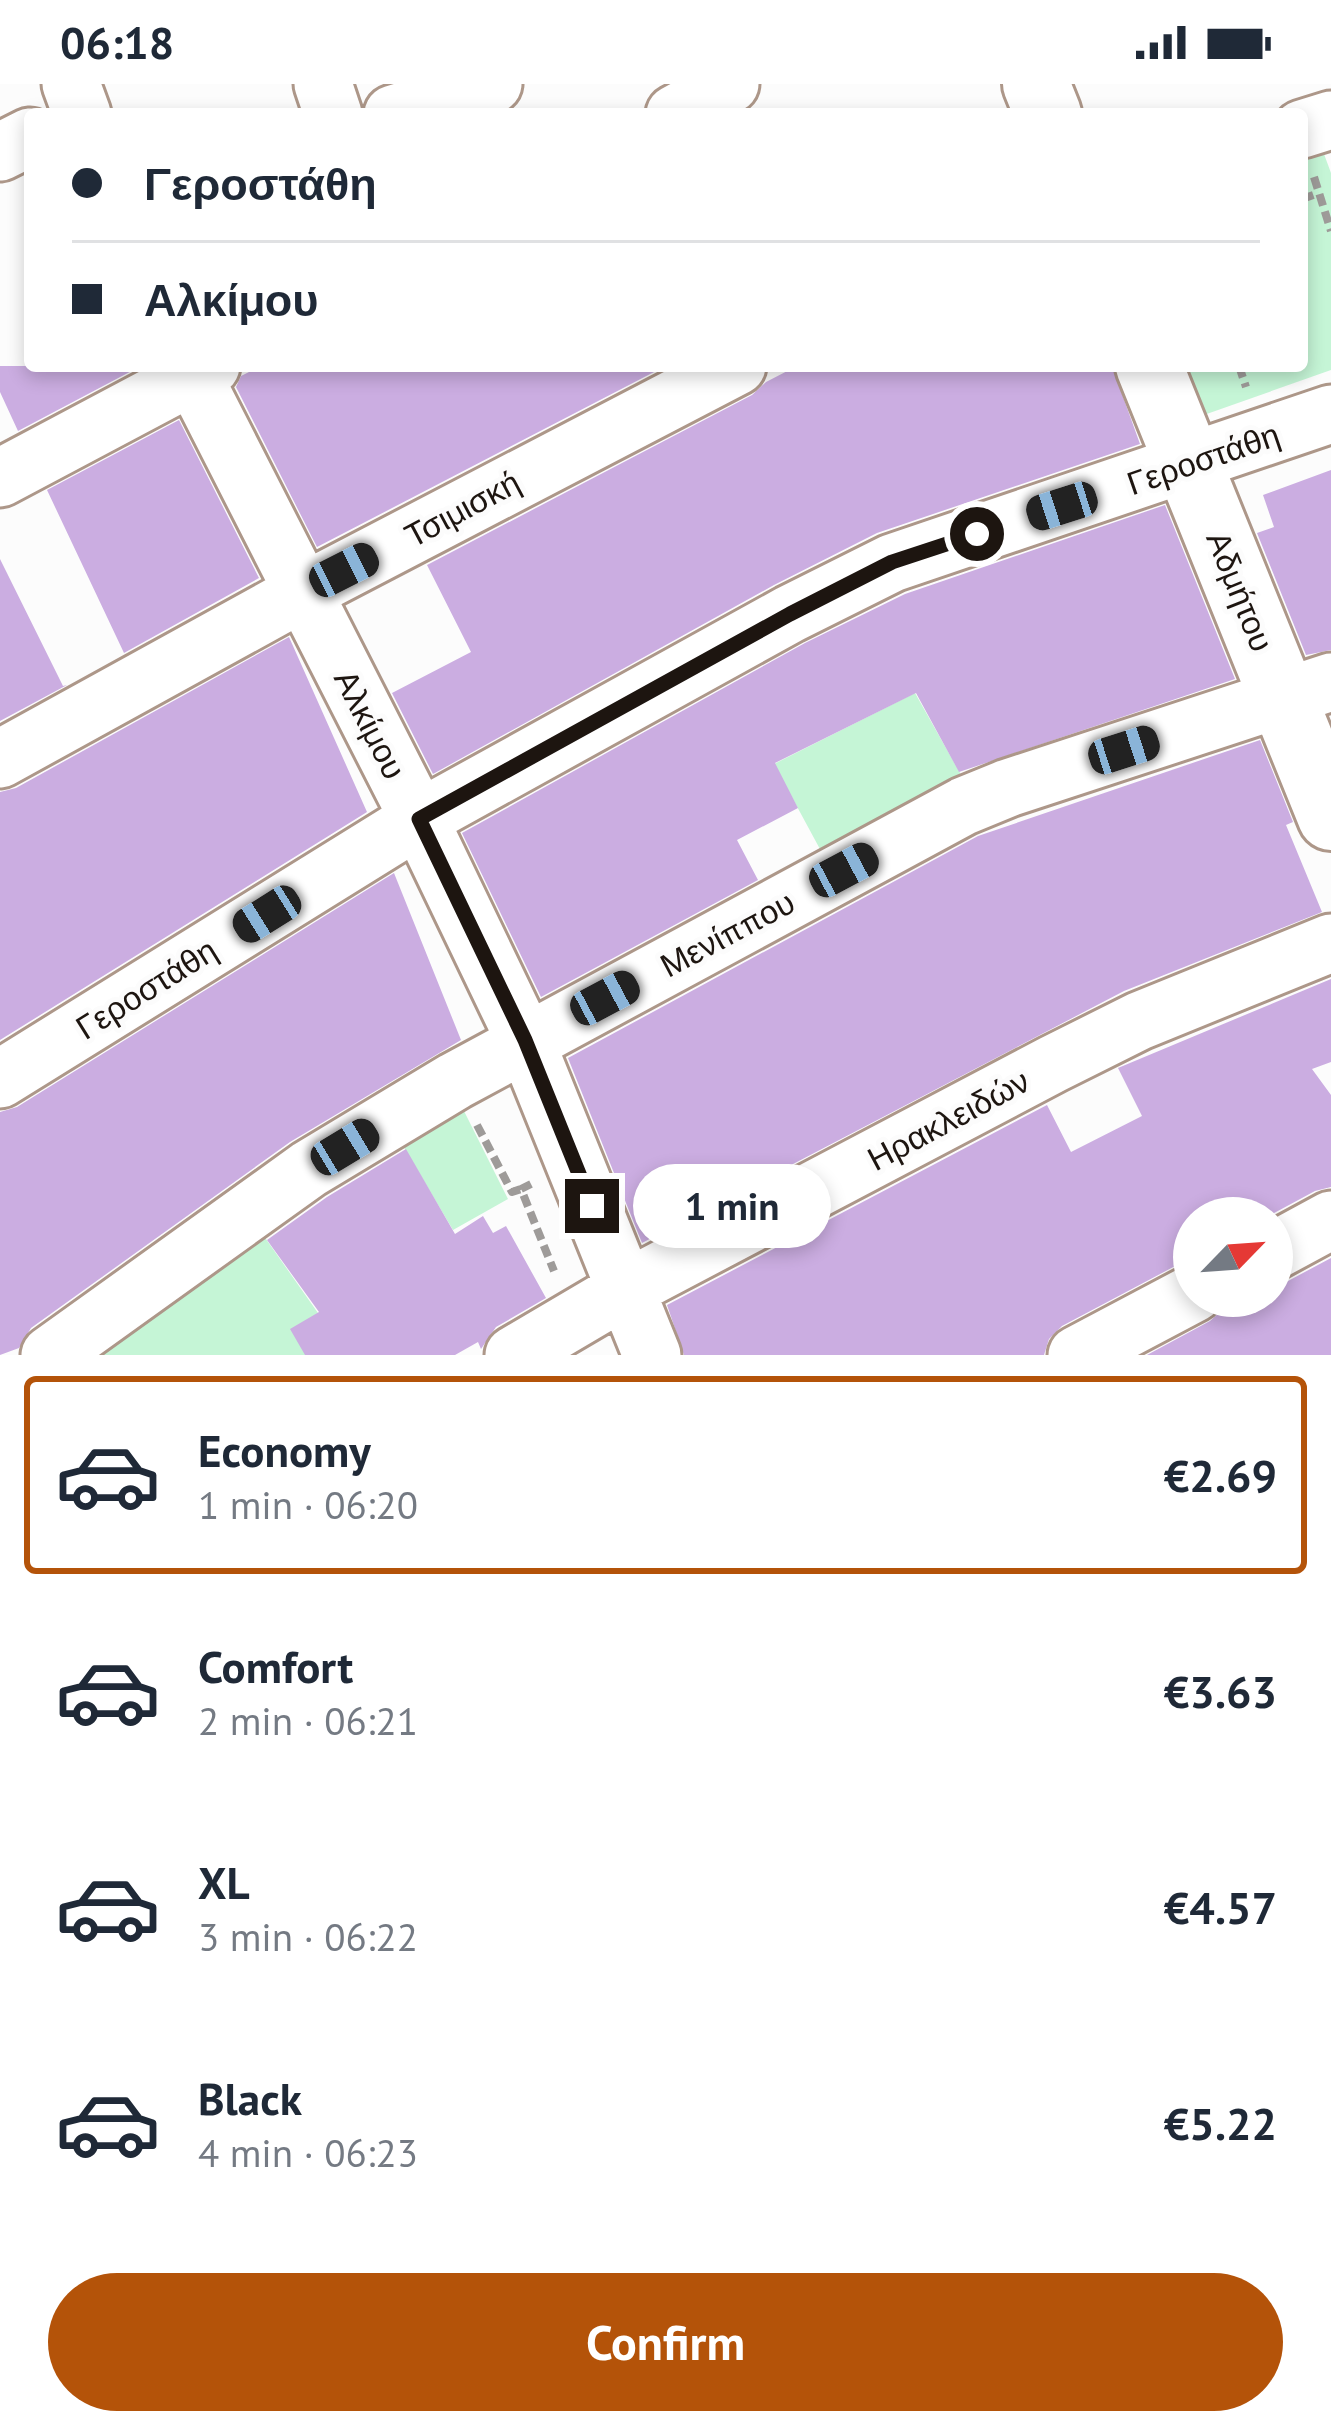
<!DOCTYPE html>
<html lang="en">
<head>
<meta charset="utf-8">
<style>
  body { margin:0; font-family:"PT Sans",sans-serif; background:#f6f6f7; color:#1f2937; height:100vh; display:flex; flex-direction:column; font-size:45px; white-space:nowrap }
  * { box-sizing:border-box; margin:0 }
  p { font-size:39px; color:#747a83 }
  .icon { flex:none; width:66px; height:66px; fill:none; stroke:currentColor; stroke-width:2; stroke-linecap:round; stroke-linejoin:round }
  .map { position:relative; height:1271px; overflow:hidden }
  .side { display:flex; flex-direction:column; background:#fff; flex:1 }
  .side>* { flex:none }
  .banner { position:absolute; left:24px; top:24px; width:1284px; height:264px; border-radius:12px; box-shadow:0 6px 18px #0003; display:grid; align-content:center; height:264px; padding:0 48px; background:#fff }
  .needle { width:78px; rotate:65deg }
  .fabs { position:absolute; left:1173px; top:1113px; display:grid; gap:24px }
  .fabs a { display:grid; place-items:center; width:120px; height:120px; border-radius:50%; background:#fff; box-shadow:0 6px 18px #0003; font-size:60px }
  .end { position:absolute; width:54px; height:54px; margin:-27px; border:15px solid #1d1510; background:#fff; box-shadow:0 0 0 6px #fff }
  .from { border-radius:50% }
  .bubble { position:absolute; height:84px; border-radius:42px; background:#fff; box-shadow:0 6px 18px #0003; font-size:39px; font-weight:800; line-height:84px; text-align:center }
  .car { position:absolute; width:36px; height:72px; margin:-36px -18px; border-radius:15px; box-shadow:0 0 9px 3px #0007; background:linear-gradient(#222 24%,#8ab4d8 0 40%,#222 0 76%,#8ab4d8 0 86%,#222 0) }
  .banner b { display:flex; align-items:center; gap:42px; height:114px; font-size:45px }
  .banner b+b { border-top:3px solid #e0e1e3 }
  .banner i { width:30px; height:30px; background:#1f2937 }
  ul { padding:21px 0 0; list-style:none }
  li { display:flex; align-items:center; gap:36px; height:198px; margin:0 24px 18px; padding:0 24px; border:6px solid transparent; border-radius:12px }
  li div { flex:1 }
  li b { display:block; font-size:45px }
  li em { font-style:normal; font-weight:800 }
  li.selected { border-color:#b45309 }
  li>.icon { width:108px; height:108px; stroke-width:1.5 }
  .button { display:flex; gap:24px; margin-top:auto; padding:24px 48px }
  .button a { flex:1; height:138px; border-radius:72px; background:#b45309; color:#fff; font-size:48px; font-weight:800; line-height:138px; text-align:center }
  .status { display:flex; justify-content:space-between; align-items:center; height:84px; padding:0 60px; background:#fff; direction:ltr }
  .status svg { height:33px; fill:currentColor }
  .map>svg:first-child { display:block }
  .green { fill:#c5f5d6 }
  .building { fill:#cbade1 }
  .lines { fill:none; stroke-linecap:round; stroke-linejoin:round }
  .street-casing { stroke:#ad9789; stroke-width:63 }
  .secondary-casing { stroke:#ad9789; stroke-width:72 }
  .path { stroke:#9e9b99; stroke-width:8; stroke-dasharray:12 6; stroke-linecap:butt }
  .street { stroke:#fff; stroke-width:57 }
  .secondary { stroke:#fff; stroke-width:66 }
  .route { stroke:#1d1510; stroke-width:15 }
  .labels { text-anchor:middle; dominant-baseline:central; stroke-width:10; stroke-linejoin:round; paint-order:stroke }
  .street-label { font-size:33px; fill:#1d1510; stroke:#fcfcfc }
</style>
</head>
<body>
<div class="status"><b>06:18</b><svg viewBox="0 0 49 12"><path d="M0 12V9h3v3zM5 12V6h3v6zM10 12V3h3v9zM15 12V0h3v12zM26 1h20v11H26zM47 4h2v5h-2z"/></svg></div>
<div class="map">
<svg width="1331" height="1271" viewBox="0 0 1331 1271">
  <rect width="100%" height="100%" fill="#fcfcfc"/>
  <path class="green" d="M1324,70L1331,89V286L1201,332L1180,282H1302V77Z
    M915,609L964,696L821,767L774,680Z
    M458,1015L508,1115L453,1146L399,1055Z
    M261,1148L318,1229L305,1271H85Z"/>
  <path class="building" d="M0,282H141L18,347L0,308Z
    M261,282H653L656,287L317,463L236,303L241,292Z
    M797,282H1112L1140,360L877,449L774,501L433,690L392,609L471,568L427,481L752,311L766,298Z
    M179,336L259,494L124,569L47,406Z
    M1331,386V566L1306,571L1257,449L1274,443L1263,411Z
    M1165,421L1235,595L959,688L916,609L775,679L798,724L737,756L758,796L541,913L462,749L805,559L905,510Z
    M0,475L63,602L67,601L0,637Z
    M289,553L367,728L0,956V708L16,704Z
    M1260,656L1293,738L1286,741L1322,828L1124,907L642,1159L568,974L978,752Z
    M394,789L461,956L290,1058L31,1244L19,1264L0,1271V1028L17,1023Z
    M1331,895V978L1312,985L1331,1011V1103L1315,1107L1265,1134H1194V1176L1179,1180L1062,1242L1049,1255L1044,1271H684L667,1221L1047,1021L1071,1068L1142,1032L1118,984Z
    M406,1065L455,1150L483,1132L493,1149L506,1142L546,1214L496,1243L481,1265L478,1258L455,1271H305L290,1245L319,1228L267,1156L327,1113Z
    M1331,1174V1271H1147L1210,1237L1221,1227L1227,1212H1272V1201L1288,1197Z"/>
  <g class="lines">
    <g class="street-casing">
      <path id="street" d="M71,0L82,30
        M323,0L333,30
        M393,30L493,0
        M675,30L730,0
        M1302,45L1331,36
        M0,68L30,53
        M188,282L419,735L525,956L652,1271
        M0,394L211,282
        M0,675L305,507L737,282
        M0,995L419,735L790,530L892,479L1331,330
        M1272,1168L1331,1136
        M50,1271L309,1085L455,997L964,722L1008,704L1331,598
        M514,1271L626,1205L1053,980L1139,937L1331,859
        M1077,1271L1194,1209"/>
    </g>
    <g class="secondary-casing">
      <path id="secondary" d="M1036,0L1048,30
        M1149,282L1331,733"/>
    </g>
    <path class="path" d="M1314,93L1331,147
      M1302,115L1319,109
      M1239,282L1246,303
      M477,1041L512,1108L521,1105
      M531,1100L521,1105L554,1187"/>
    <use href="#street" class="street"/>
    <use href="#secondary" class="secondary"/>
  </g>
  <g class="lines">
    <path class="route" d="M592,1122L525,956L419,735L790,530L892,478L977,450"/>
  </g>
  <g class="labels">
    <g class="street-label">
      <text transform="translate(1203 374) rotate(-19)">Γεροστάθη</text>
      <text transform="translate(462 424) rotate(-28)">Τσιμισκή</text>
      <text transform="translate(1241 507) rotate(68)">Αδμήτου</text>
      <text transform="translate(371 640) rotate(63)">Αλκίμου</text>
      <text transform="translate(727 849) rotate(-28)">Μενίππου</text>
      <text transform="translate(146 904) rotate(-32)">Γεροστάθη</text>
      <text transform="translate(948 1035) rotate(-28)">Ηρακλειδών</text>
    </g>
  </g>
</svg>
<div class="fabs">
<a><svg class="needle" viewBox="-14 -14 28 28"><path d="M0-13l5 13h-10z" fill="#e53935"/><path d="M0 13l5-13h-10z" fill="#747a83"/></svg></a>
</div>
<i class="end from" style="left:977px;top:450px"></i>
<i class="end" style="left:592px;top:1122px"></i>
<div class="bubble" style="left:633px;top:1080px;width:198px">1 min</div>
<i class="car" style="left:1062px;top:422px;rotate:252deg"></i>
<i class="car" style="left:344px;top:486px;rotate:63deg"></i>
<i class="car" style="left:1124px;top:666px;rotate:72deg"></i>
<i class="car" style="left:844px;top:786px;rotate:62deg"></i>
<i class="car" style="left:267px;top:830px;rotate:238deg"></i>
<i class="car" style="left:605px;top:914px;rotate:62deg"></i>
<i class="car" style="left:345px;top:1063px;rotate:59deg"></i>
<div class="banner">
<b><i class="from"></i>Γεροστάθη</b>
<b><i></i>Αλκίμου</b>
</div>
</div>
<section class="side">
<ul>
<li class="selected"><svg class="icon" aria-label="car" viewBox="0 0 24 24"><path d="M5 17H2v-5l4-1 3-4h7l3 4 3 1v5h-3M9 17h6M6 11h13"/><circle cx="7" cy="17" r="2"/><circle cx="17" cy="17" r="2"/></svg><div><b>Economy</b><p>1 min · 06:20</p></div><em>€2.69</em></li>
<li><svg class="icon" aria-label="car" viewBox="0 0 24 24"><path d="M5 17H2v-5l4-1 3-4h7l3 4 3 1v5h-3M9 17h6M6 11h13"/><circle cx="7" cy="17" r="2"/><circle cx="17" cy="17" r="2"/></svg><div><b>Comfort</b><p>2 min · 06:21</p></div><em>€3.63</em></li>
<li><svg class="icon" aria-label="car" viewBox="0 0 24 24"><path d="M5 17H2v-5l4-1 3-4h7l3 4 3 1v5h-3M9 17h6M6 11h13"/><circle cx="7" cy="17" r="2"/><circle cx="17" cy="17" r="2"/></svg><div><b>XL</b><p>3 min · 06:22</p></div><em>€4.57</em></li>
<li><svg class="icon" aria-label="car" viewBox="0 0 24 24"><path d="M5 17H2v-5l4-1 3-4h7l3 4 3 1v5h-3M9 17h6M6 11h13"/><circle cx="7" cy="17" r="2"/><circle cx="17" cy="17" r="2"/></svg><div><b>Black</b><p>4 min · 06:23</p></div><em>€5.22</em></li>
</ul>
<div class="button"><a>Confirm</a></div>
</section>
</body>
</html>
